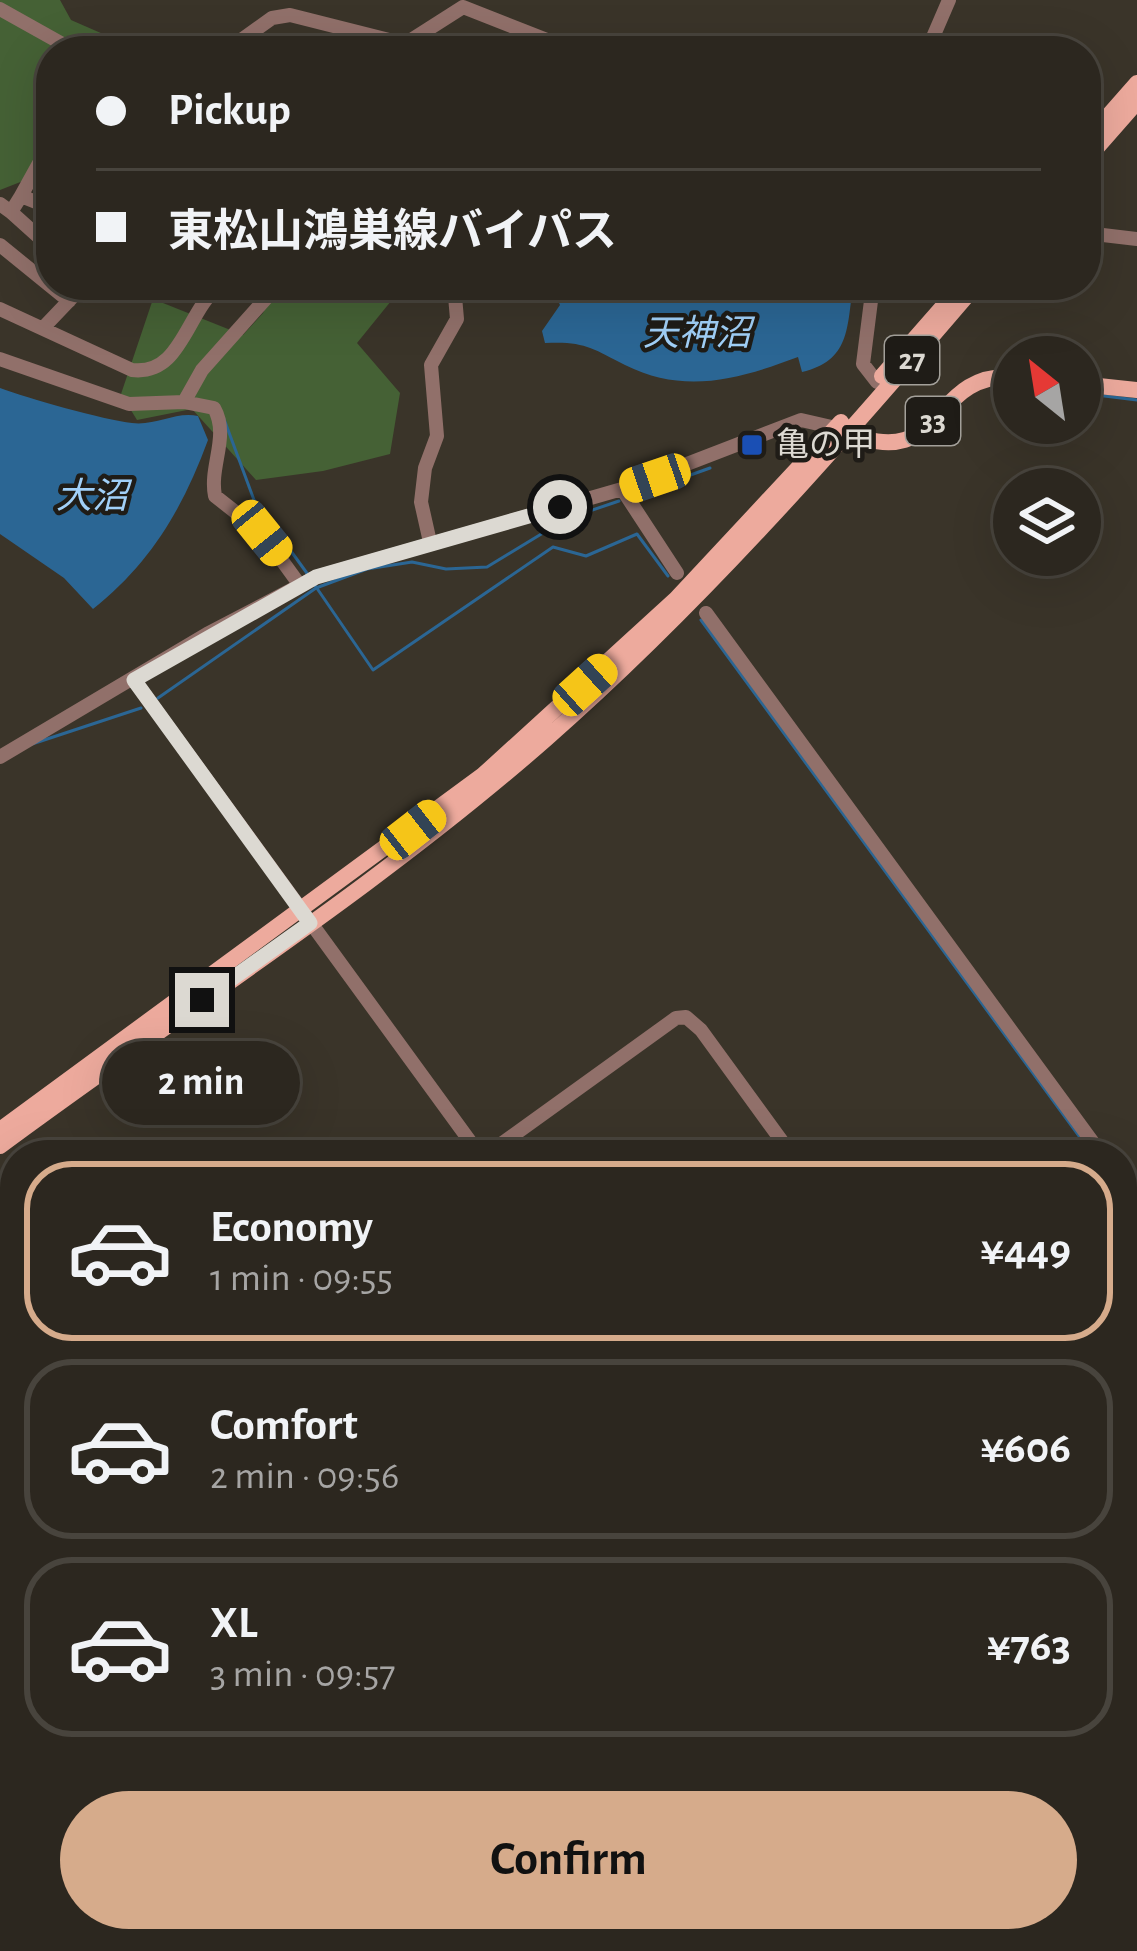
<!DOCTYPE html>
<html lang="en">
<head>
<meta charset="utf-8">
<style>
  body { margin:0; font-family:"Alegreya Sans","Noto Sans JP",sans-serif; background:#38332c; color:#f1f3f6; height:100vh; display:flex; flex-direction:column; font-size:45px; white-space:nowrap }
  * { box-sizing:border-box; margin:0 }
  p { font-size:39px; color:#a6a5a4 }
  .icon { flex:none; width:66px; height:66px; fill:none; stroke:currentColor; stroke-width:2; stroke-linecap:round; stroke-linejoin:round }
  .map { position:relative; flex:1; overflow:hidden }
  .sheet { position:absolute; left:0px; top:1140px; width:1137px; height:813px; display:flex; flex-direction:column; background:#2c271f; border-radius:48px 48px 0 0; box-shadow:0 12px 48px #0002,0 0 0 3px #48443d }
  .sheet>* { flex:none }
  .hud { position:absolute; left:36px; top:36px; width:1065px; height:264px; border-radius:48px; box-shadow:0 12px 48px #0002,0 0 0 3px #48443d; display:grid; align-content:center; height:264px; padding:0 60px; background:#2c271f }
  .needle { width:78px; rotate:330deg }
  .fabs { position:absolute; left:993px; top:336px; display:grid; gap:24px }
  .fabs a { display:grid; place-items:center; width:108px; height:108px; border-radius:50%; background:#2c271f; box-shadow:0 12px 48px #0002,0 0 0 3px #48443d; font-size:60px }
  .end { position:absolute; width:54px; height:54px; margin:-27px; border:15px solid #dcd9d2; background:#111; box-shadow:0 0 0 6px #111 }
  .from { border-radius:50% }
  .bubble { position:absolute; height:84px; border-radius:42px; background:#2c271f; box-shadow:0 12px 48px #0002,0 0 0 3px #48443d; font-size:39px; font-weight:700; line-height:84px; text-align:center }
  .car { position:absolute; width:36px; height:72px; margin:-36px -18px; border-radius:15px; box-shadow:0 0 9px 3px #0007; background:linear-gradient(#f5c518 24%,#345 0 40%,#f5c518 0 76%,#345 0 86%,#f5c518 0) }
  .hud b { display:flex; align-items:center; gap:42px; height:114px; font-size:45px }
  .hud b+b { border-top:3px solid #48443d }
  .hud i { width:30px; height:30px; background:#f1f3f6 }
  ul { padding:21px 0 0; list-style:none }
  li { display:flex; align-items:center; gap:36px; height:180px; margin:0 24px 18px; padding:0 36px; border:6px solid #48443d; border-radius:48px }
  li div { flex:1 }
  li b { display:block; font-size:45px }
  li em { font-style:normal; font-weight:700 }
  li.on { border-color:#d6ab8b }
  li>.icon { width:108px; height:108px; stroke-width:1.5 }
  .cta { display:flex; gap:24px; margin-top:auto; padding:24px 60px }
  .cta a { flex:1; height:138px; border-radius:72px; background:#d6ab8b; color:#111; font-size:48px; font-weight:700; line-height:138px; text-align:center }
  .map>svg:first-child { display:block }
  .green { fill:#456135 }
  .water { fill:#2b6694 }
  .lines { fill:none; stroke-linecap:round; stroke-linejoin:round }
  .stream { stroke:#2b6694; stroke-width:3 }
  .river { stroke:#2b6694; stroke-width:15 }
  .minor { stroke:#91706a; stroke-width:14 }
  .major { stroke:#edaa9d; stroke-width:16 }
  .route { stroke:#dcd9d2; stroke-width:15 }
  .transit-dot { fill:#1a4fb4; stroke:#1f1c17; stroke-width:4.5 }
  .labels { text-anchor:middle; dominant-baseline:central; stroke-width:9; stroke-linejoin:round; paint-order:stroke }
  .shield { fill:#1f1c17; stroke:#a3a09a; stroke-width:3 }
  .shield-label { font-size:30px; font-weight:bold; fill:#dcd9d2 }
  .poi-label { font-size:33px; fill:#dcd9d2; stroke:#1f1c17; text-anchor:start }
  .water-label { font-size:36px; font-style:italic; fill:#a1d0f8; stroke:#1f1c17 }
</style>
</head>
<body>
<div class="map">
<svg width="1137" height="1951" viewBox="0 0 1137 1951">
  <rect width="100%" height="100%" fill="#3a3429"/>
  <path class="green" d="M0,0H60L71,20L142,51H51V170L0,190Z
    M275,285H404L357,343L400,393L390,454L323,471L256,480L192,409L137,420L121,394L153,299L243,335L263,313Z
    M382,1938H567L580,1951H485L481,1942L441,1951H340Z"/>
  <path class="water" d="M551,285H853C847,328 850,361 802,372L798,357C739,379 685,395 625,365C592,348 584,341 545,343L542,331L560,305Z
    M0,388C27,398 104,420 132,423C156,426 176,411 198,416L208,440C183,508 151,563 93,609L64,578L0,534Z"/>
  <g class="lines">
    <path class="stream" d="M1080,393L1137,400
      M224,419L254,500L309,576
      M632,496L710,468
      M314,584L373,670L553,547L586,556L637,534L668,576
      M701,620L1093,1155
      M158,698L316,588L367,569L412,562L446,569L487,567L566,519L619,501
      M32,744L141,708
      M1122,1195L1137,1216
      M1122,1910L1129,1891
      M207,1938L227,1951
      M901,1938L937,1951"/>
    <path class="river" d="M0,1544L15,1549
      M1114,1938L1137,1946"/>
    <path class="minor" d="M0,9L75,51
      M226,51L272,18L290,15L405,44L463,7L575,51
      M927,51L949,0
      M21,196L42,158
      M0,204L11,212L21,196L51,208
      M11,212L51,248
      M1086,233L1137,239
      M0,245L69,301
      M88,285L97,292L106,285
      M873,285L863,364L877,382
      M0,309L132,370C182,376 186,311 220,285
      M43,328L84,285
      M0,359L129,404L184,402L214,408C230,436 209,466 215,496L262,533L299,584
      M184,402L202,370L278,285
      M622,489L677,573
      M430,542L421,502L425,468L437,436L431,365L457,319L454,285
      M706,613L1102,1155
      M134,680L480,1155
      M0,757L207,634L316,577L622,489L801,420L836,428
      M486,1155L676,1018L686,1017L701,1030L792,1155
      M1122,1183L1137,1204
      M0,1446L15,1452
      M0,1609L15,1615
      M0,1655L15,1631
      M0,1784L15,1758
      M0,1816L15,1825
      M0,1911L15,1887
      M194,1938L215,1951
      M365,1938L384,1951
      M55,1951L63,1938
      M135,1951L143,1938
      M293,1951L366,1938"/>
    <path class="major" d="M1086,141L1137,83
      M1086,160L1137,102
      M882,376L960,287
      M1080,384L1137,390
      M838,429C948,479 925,372 1014,377
      M0,1130L483,775L676,599L841,422
      M0,1146C182,1011 375,889 546,739C703,601 840,444 976,285"/>
  </g>
  <g class="lines">
    <path class="route" d="M202,1000L310,923L134,680L316,577L560,507"/>
  </g>
  <rect class="transit-dot" x="740" y="433" width="24" height="24" rx="6"/>
  <g class="labels">
    <g class="shield">
      <rect x="885" y="336" width="54" height="48" rx="9"/>
      <rect x="906" y="397" width="54" height="48" rx="9"/>
    </g>
    <g class="shield-label">
      <text x="912" y="360">27</text>
      <text x="933" y="421">33</text>
    </g>
    <g class="poi-label">
      <text x="776" y="445">亀の甲</text>
    </g>
    <g class="water-label">
      <text x="697" y="334">天神沼</text>
      <text x="92" y="497">大沼</text>
    </g>
  </g>
</svg>
<div class="fabs">
<a><svg class="needle" viewBox="-14 -14 28 28"><path d="M0-13l5 13h-10z" fill="#e53935"/><path d="M0 13l5-13h-10z" fill="#a6a5a4"/></svg></a>
<a><svg class="icon" aria-label="layers" viewBox="0 0 24 24"><path d="M12 4l9 5-9 5-9-5zM3 14l9 5 9-5"/></svg></a>
</div>
<i class="end from" style="left:560px;top:507px"></i>
<i class="end" style="left:202px;top:1000px"></i>
<div class="bubble" style="left:102px;top:1041px;width:198px">2 min</div>
<i class="car" style="left:655px;top:478px;rotate:251deg"></i>
<i class="car" style="left:262px;top:533px;rotate:141deg"></i>
<i class="car" style="left:585px;top:685px;rotate:48deg"></i>
<i class="car" style="left:413px;top:830px;rotate:52deg"></i>
<div class="hud">
<b><i class="from"></i>Pickup</b>
<b><i></i>東松山鴻巣線バイパス</b>
</div>
<section class="sheet">
<ul>
<li class="on"><svg class="icon" aria-label="car" viewBox="0 0 24 24"><path d="M5 17H2v-5l4-1 3-4h7l3 4 3 1v5h-3M9 17h6M6 11h13"/><circle cx="7" cy="17" r="2"/><circle cx="17" cy="17" r="2"/></svg><div><b>Economy</b><p>1 min · 09:55</p></div><em>¥449</em></li>
<li><svg class="icon" aria-label="car" viewBox="0 0 24 24"><path d="M5 17H2v-5l4-1 3-4h7l3 4 3 1v5h-3M9 17h6M6 11h13"/><circle cx="7" cy="17" r="2"/><circle cx="17" cy="17" r="2"/></svg><div><b>Comfort</b><p>2 min · 09:56</p></div><em>¥606</em></li>
<li><svg class="icon" aria-label="car" viewBox="0 0 24 24"><path d="M5 17H2v-5l4-1 3-4h7l3 4 3 1v5h-3M9 17h6M6 11h13"/><circle cx="7" cy="17" r="2"/><circle cx="17" cy="17" r="2"/></svg><div><b>XL</b><p>3 min · 09:57</p></div><em>¥763</em></li>
</ul>
<div class="cta"><a>Confirm</a></div>
</section>
</div>
</body>
</html>
